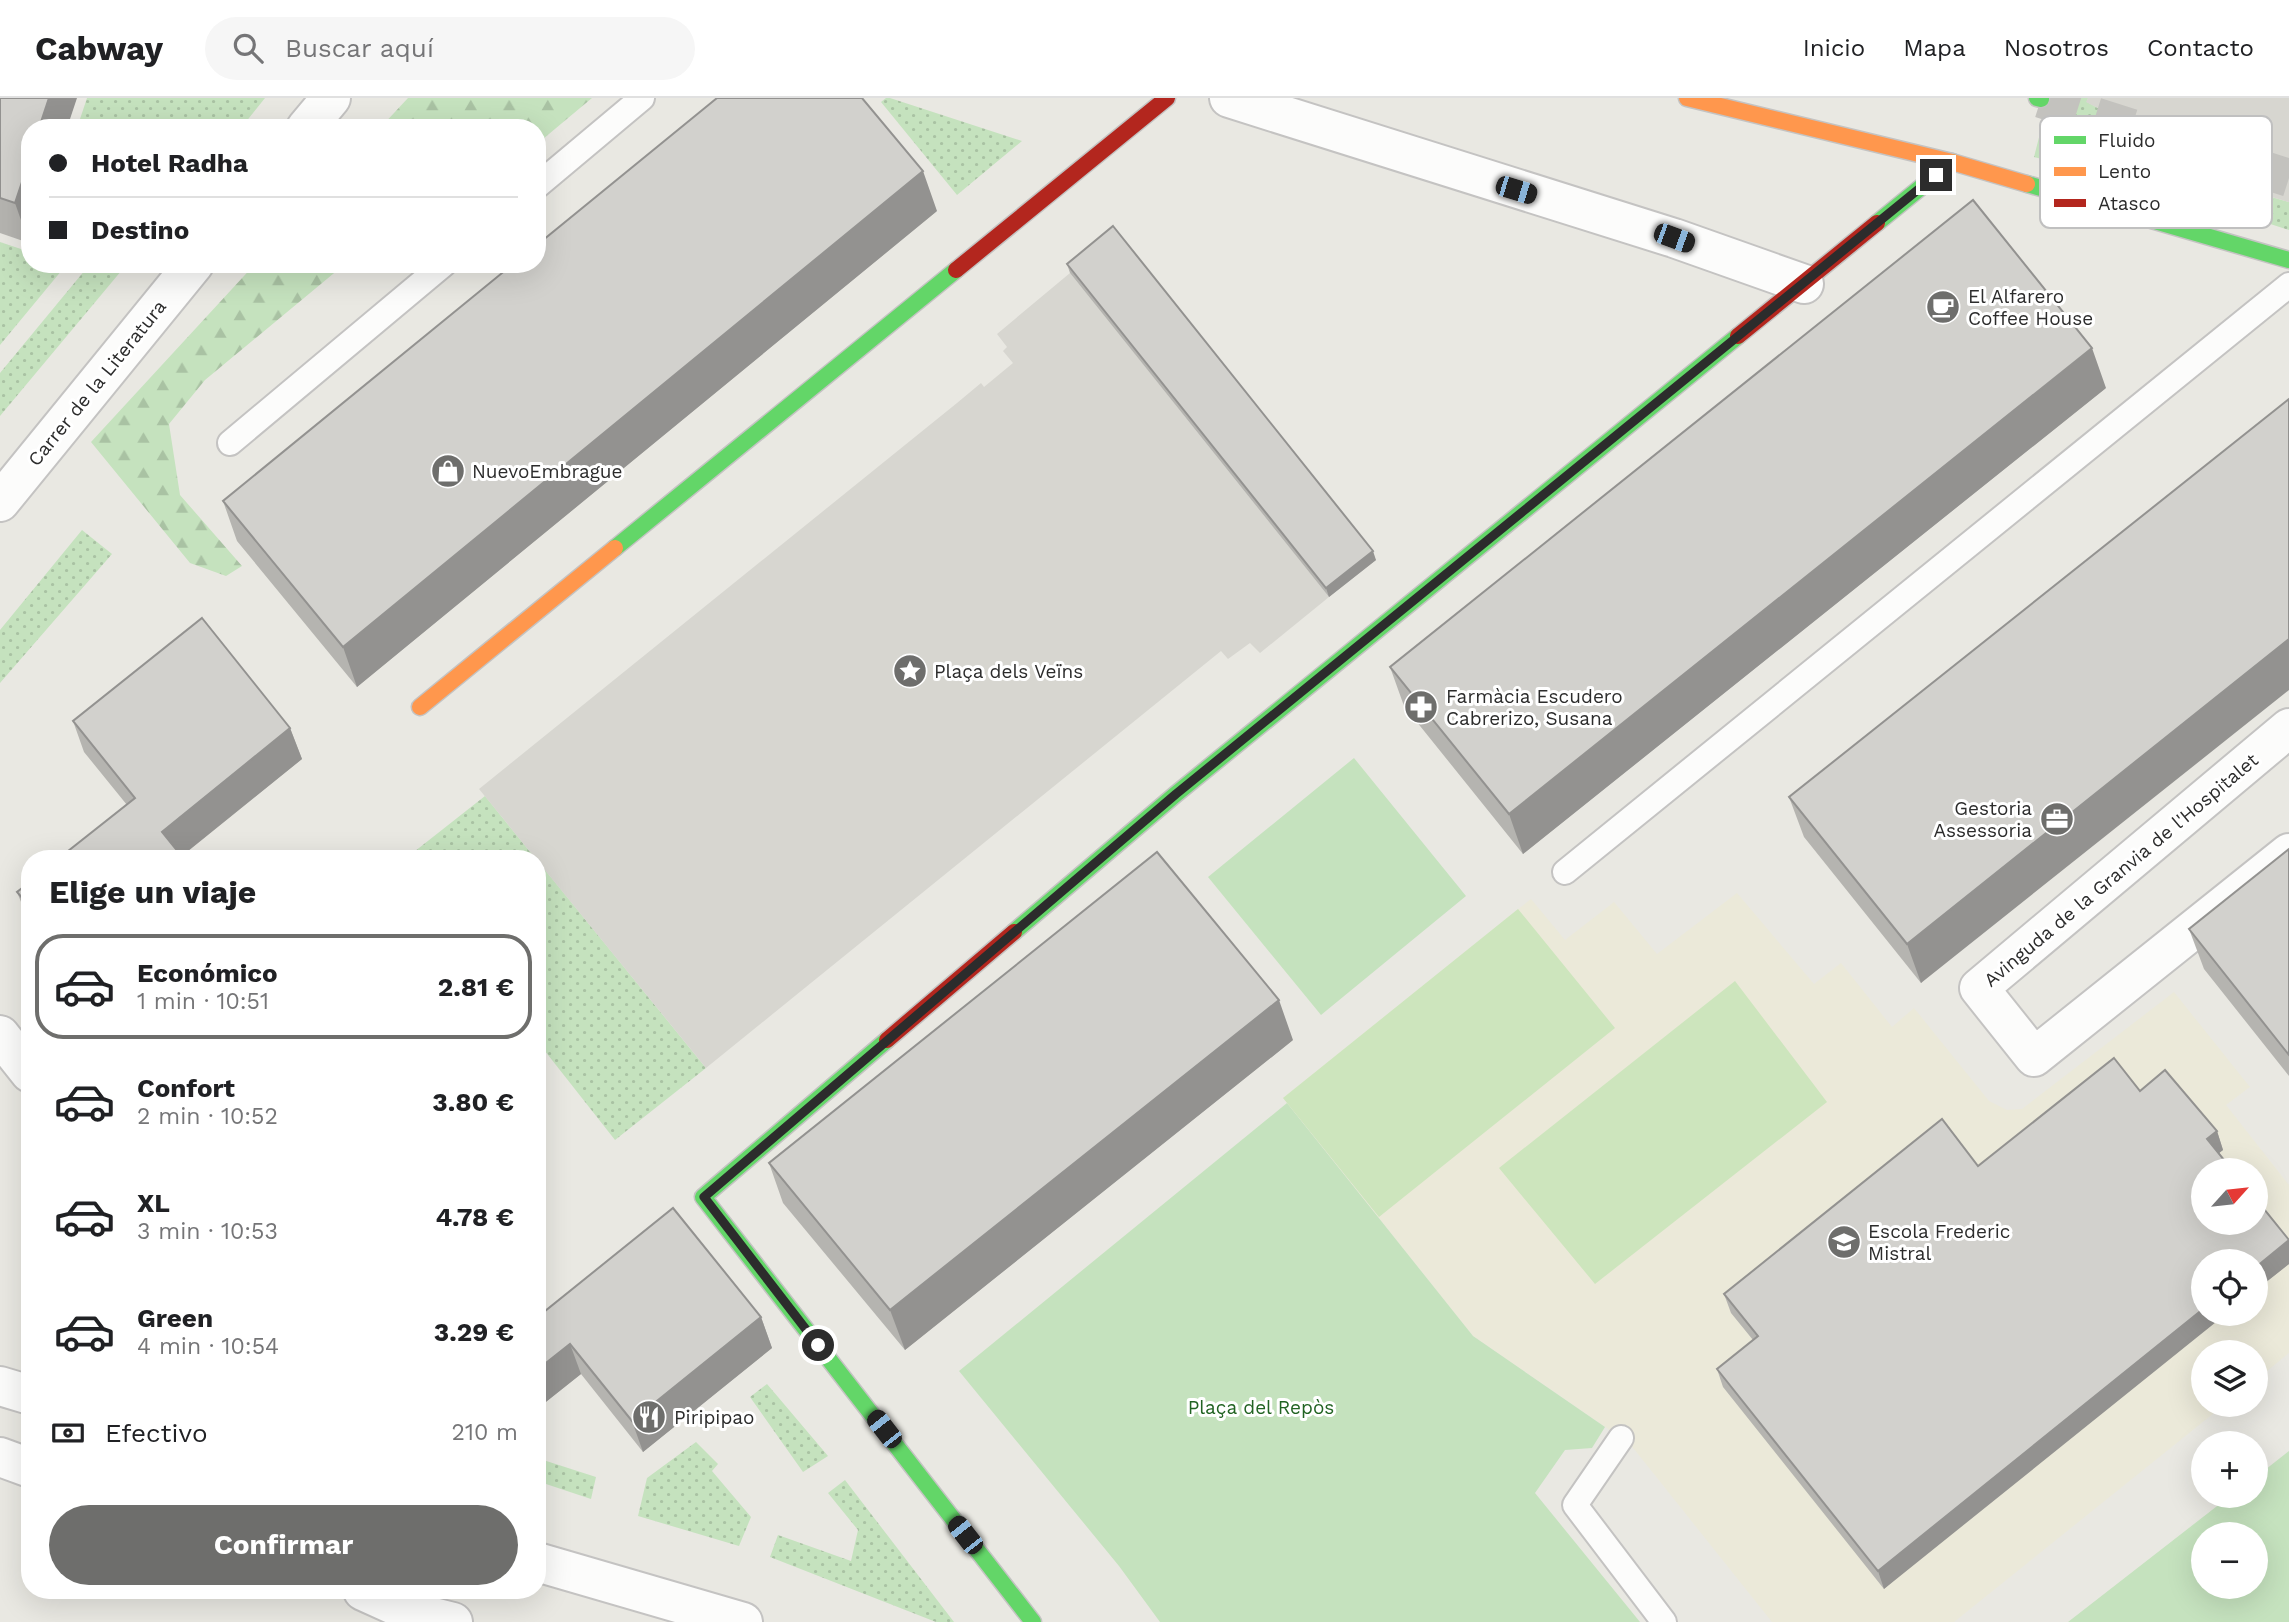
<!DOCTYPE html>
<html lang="es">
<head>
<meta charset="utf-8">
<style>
  body { margin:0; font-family:"Work Sans",sans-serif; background:#f6f6f6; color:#202124; height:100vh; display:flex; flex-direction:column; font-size:26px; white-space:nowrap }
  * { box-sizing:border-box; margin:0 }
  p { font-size:23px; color:#757577 }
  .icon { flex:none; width:38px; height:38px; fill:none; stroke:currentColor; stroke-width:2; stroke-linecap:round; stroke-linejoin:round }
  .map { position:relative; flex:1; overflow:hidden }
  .sheet { position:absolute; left:21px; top:752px; width:525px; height:749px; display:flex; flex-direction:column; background:#fff; border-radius:28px; box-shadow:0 7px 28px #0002 }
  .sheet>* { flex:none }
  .banner { position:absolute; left:21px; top:21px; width:525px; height:154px; border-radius:28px; box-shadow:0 7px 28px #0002; display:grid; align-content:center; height:154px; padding:0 28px; background:#fff }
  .needle { width:46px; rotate:63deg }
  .controls { position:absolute; left:2191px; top:1060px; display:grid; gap:14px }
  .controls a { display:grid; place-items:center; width:77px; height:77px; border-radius:50%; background:#fff; box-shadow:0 7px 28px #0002; font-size:35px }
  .end { position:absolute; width:32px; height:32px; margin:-16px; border:9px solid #2c2c2c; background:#fff; box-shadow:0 0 0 4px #fff }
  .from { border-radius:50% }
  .car { position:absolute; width:21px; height:42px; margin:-21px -10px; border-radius:9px; box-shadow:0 0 5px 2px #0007; background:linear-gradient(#222 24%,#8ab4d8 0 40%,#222 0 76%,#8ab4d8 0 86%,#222 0) }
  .banner b { display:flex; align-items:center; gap:24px; height:66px; font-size:26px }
  .banner b+b { border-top:2px solid #e0e0e0 }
  .banner i { width:18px; height:18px; background:#202124 }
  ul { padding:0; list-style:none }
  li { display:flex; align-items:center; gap:21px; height:105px; margin:0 14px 10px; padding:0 14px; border:4px solid transparent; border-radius:28px }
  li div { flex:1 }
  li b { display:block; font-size:26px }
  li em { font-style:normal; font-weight:700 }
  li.current { border-color:#6e6e6c }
  li>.icon { width:63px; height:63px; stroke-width:1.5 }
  h2 { padding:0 28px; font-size:32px; line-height:84px }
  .pay { display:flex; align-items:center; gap:18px; height:77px; padding:0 28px; font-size:26px }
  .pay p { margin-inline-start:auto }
  .cta { display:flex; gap:14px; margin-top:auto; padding:14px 28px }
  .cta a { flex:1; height:80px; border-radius:42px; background:#6e6e6c; color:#fff; font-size:28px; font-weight:700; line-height:80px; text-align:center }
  header { display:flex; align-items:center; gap:42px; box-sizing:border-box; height:98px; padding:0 35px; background:#fff; border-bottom:2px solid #e0e0e0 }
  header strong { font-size:33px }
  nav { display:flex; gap:38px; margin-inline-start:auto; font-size:24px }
  .search { width:490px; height:63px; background:#f6f6f6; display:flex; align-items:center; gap:18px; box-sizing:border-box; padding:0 24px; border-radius:38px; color:#757577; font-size:26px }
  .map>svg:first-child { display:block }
  .education { fill:#ebe9d9; fill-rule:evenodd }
  .grass { fill:url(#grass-dots) }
  .forest { fill:url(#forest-firs) }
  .park { fill:#c5e2be; fill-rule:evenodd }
  .pitch { fill:#cde5bd }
  .plaza { fill:#d7d6d0 }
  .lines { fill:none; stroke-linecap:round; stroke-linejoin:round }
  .highway-tunnel { stroke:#c3c2be; stroke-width:38; stroke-dasharray:38 19; stroke-linecap:butt }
  .lane-casing { stroke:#c4c3c2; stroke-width:28 }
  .street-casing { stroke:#c4c3c2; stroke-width:42 }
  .fast-casing { stroke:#c4c3c2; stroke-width:19 }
  .slow-casing { stroke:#c4c3c2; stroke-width:19 }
  .jam-casing { stroke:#c4c3c2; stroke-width:19 }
  .lane { stroke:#fcfcfb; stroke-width:24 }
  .street { stroke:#fcfcfb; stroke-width:38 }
  .fast { stroke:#63d668; stroke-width:16 }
  .slow { stroke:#ff974d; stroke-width:16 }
  .jam { stroke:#b3261e; stroke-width:16 }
  .wall { fill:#b5b4b0 }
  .shaded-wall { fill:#939290 }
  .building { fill:#d2d1cd; stroke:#939290; stroke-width:2 }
  .route { stroke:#2c2c2c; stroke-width:9 }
  .labels { text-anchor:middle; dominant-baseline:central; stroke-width:6; stroke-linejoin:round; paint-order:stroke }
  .poi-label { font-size:19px; fill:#2c2c2c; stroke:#fff; text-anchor:start }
  .street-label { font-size:19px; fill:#2c2c2c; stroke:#fff }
  .park-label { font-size:19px; fill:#216322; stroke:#fff }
  .key { fill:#fff; stroke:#c0c0c0; stroke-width:2 }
  .key-label { font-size:19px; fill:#2c2c2c }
</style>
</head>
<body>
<header>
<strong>Cabway</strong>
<div class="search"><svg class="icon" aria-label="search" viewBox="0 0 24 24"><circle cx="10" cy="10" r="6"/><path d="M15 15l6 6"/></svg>Buscar aquí</div>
<nav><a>Inicio</a><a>Mapa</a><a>Nosotros</a><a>Contacto</a></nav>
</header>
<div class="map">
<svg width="2289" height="1524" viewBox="0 0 2289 1524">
  <defs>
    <pattern id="grass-dots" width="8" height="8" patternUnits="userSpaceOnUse" patternTransform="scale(1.75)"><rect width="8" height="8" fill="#c5e2be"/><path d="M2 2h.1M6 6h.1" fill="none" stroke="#a9c2a3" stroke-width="1.8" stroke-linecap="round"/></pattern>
    <pattern id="forest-firs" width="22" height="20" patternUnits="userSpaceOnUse" patternTransform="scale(1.75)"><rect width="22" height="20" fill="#c5e2be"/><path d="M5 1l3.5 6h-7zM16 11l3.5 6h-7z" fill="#a9c2a3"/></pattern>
  </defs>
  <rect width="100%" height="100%" fill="#e9e8e2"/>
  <path class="education" d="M1737,795L1814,886L1841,865L1892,929L1914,910L1989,1003L2007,1012L2022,1011L2174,894L2250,989L2226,1007L2289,1087V1255L2256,1282V1255H2203V1307H2224L1954,1524H1772L1630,1346L1473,1238L1283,1000L1531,801L1565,842L1614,804L1657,856ZM2203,1073H2256V1125H2203ZM2203,1164H2256V1216H2203Z"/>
  <path class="grass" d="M87,0H265L241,30H77Z
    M886,0H890L1022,43L957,97L881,4Z
    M2049,0H2088L2087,4L2113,18L2112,24L2124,26L2171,73H2175L2169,93L2034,59Z
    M2230,87L2289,104V132L2215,108L2220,89Z
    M0,144L30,154V166H67L0,247Z
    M90,166H127L0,318V275Z
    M82,432L112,456L0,585V532Z
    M485,698L536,761H405Z
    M537,762L706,970L615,1042L537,943Z
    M767,1286L828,1358L803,1374L750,1299Z
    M696,1344L718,1366L712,1373L751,1419L739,1448L638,1418L647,1380Z
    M537,1360L596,1379L591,1401L537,1383Z
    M845,1382L954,1524H936L770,1459L778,1437L851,1463L858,1432L828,1395Z"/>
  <path class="forest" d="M408,0H592L537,46V30H380Z
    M255,166H345L205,282L169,326L180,397L242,468L226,478L190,465L91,344Z"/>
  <path class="park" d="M1354,660L1466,798L1321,917L1208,779Z
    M1287,1005L1473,1238L1605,1329L1592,1350L1565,1352L1535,1395L1640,1524H1160L1119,1468L959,1273Z
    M2289,1353V1524H2068L2230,1398H2256V1379ZM2203,1437H2256V1489H2203Z"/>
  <path class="pitch" d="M1518,811L1615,930L1379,1119L1283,1000Z
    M1735,883L1827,1004L1595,1186L1499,1070Z"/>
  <path class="plaza" d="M2088,0H2289V104L2230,87L2220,90L2215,108L2169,93L2175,73L2124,26L2112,24L2113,18L2086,4Z
    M1070,175L1329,499L1260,555L1250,545L1228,561L1221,553L706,970L479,691L957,305L981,285L984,289L1013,265L1003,253L1007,249L997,236Z"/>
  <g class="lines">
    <path class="highway-tunnel" d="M2041,1L2289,80"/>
    <g class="lane-casing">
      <path id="lane" d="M537,88L642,0
        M230,345L444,166
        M1565,774L2289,187
        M1621,1340L1575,1407L1664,1524"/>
    </g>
    <g class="street-casing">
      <path id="street" d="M1229,0L1674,140L1804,186
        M306,30L331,0
        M0,404L194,166
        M2289,630L1979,890L2034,959L2289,755
        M0,937L30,975
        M0,1288L30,1297
        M0,1359L30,1370
        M537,1464L743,1524
        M363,1493L405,1512L453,1524"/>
    </g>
    <g class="fast-casing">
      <path id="fast" d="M2037,0L2041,1
        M2027,86L2289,162
        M1877,125L1952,64
        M615,450L956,172
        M1014,834L1176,696L1738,238
        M887,942L703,1099L1033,1524"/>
    </g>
    <g class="slow-casing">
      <path id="slow" d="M1687,0L1952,64L2027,86
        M420,609L615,450"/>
    </g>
    <g class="jam-casing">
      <path id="jam" d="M956,172L1167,0
        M1738,238L1877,125
        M887,942L1014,834"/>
    </g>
    <use href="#lane" class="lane"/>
    <use href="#street" class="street"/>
    <use href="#fast" class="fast"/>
    <use href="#slow" class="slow"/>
    <use href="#jam" class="jam"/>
  </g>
  <path class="wall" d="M0,0L29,145L0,135Z
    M937,113L357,589L237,443L223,403Z
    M1067,166L1376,462L1329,499L1070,175Z
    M2106,290L1523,756L1404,608L1390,569Z
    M2289,301L1921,885L1804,739L1789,699Z
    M73,623L290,630L302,661L182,758L127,707L84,654Z
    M2289,751V978L2204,871L2189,831Z
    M30,784V826L17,794Z
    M1293,942L905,1252L783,1105L769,1065Z
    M2140,993L2217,1033L2223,1052L2219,1055L2289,1143V1166L2256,1192V1164L1884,1491L1723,1289L1717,1271L1753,1242L1731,1215L1724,1196L1978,1068Z
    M537,1203L545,1213L761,1219L772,1250L643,1354L581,1276L537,1311Z"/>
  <path class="shaded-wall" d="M49,0H77L67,30H39Z
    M30,60L29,145L15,105Z
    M923,73L937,113L357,589L343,549Z
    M2092,250L2106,290L1523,756L1509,716Z
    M1373,453L1376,462L1329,499L1326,490Z
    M2289,541V592L1921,885L1907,846Z
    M290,630L302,661L178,761L162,734Z
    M1279,902L1293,942L905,1252L890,1212Z
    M2217,1033L2223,1052L2214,1059L2207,1041Z
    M2289,1142V1166L2256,1192V1169Z
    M2203,1211V1216H2226L1884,1491L1878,1473Z
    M761,1219L772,1250L643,1354L632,1323Z
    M570,1246L581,1276L537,1311V1272Z"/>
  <path class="building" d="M0,0H49L39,30H30V60L15,105L0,100Z
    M717,0H862L923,73L343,549L223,403L513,166H537V147Z
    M1973,102L2092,250L1509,716L1390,569Z
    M1113,128L1373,453L1326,490L1067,166Z
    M2289,301V541L1907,846L1789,699Z
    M202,520L290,630L162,734L184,761H58L135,700L73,623Z
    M2289,751V957L2189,831Z
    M1157,754L1279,902L890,1212L769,1065Z
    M30,784V809L17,794Z
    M2114,960L2140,993L2165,972L2217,1033L2207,1041L2233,1073H2203V1125H2256V1101L2289,1142L2256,1169V1164H2203V1211L1878,1473L1717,1271L1758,1238L1724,1196L1942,1021L1978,1068Z
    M673,1110L761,1219L632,1323L570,1246L537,1272V1203L545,1213Z"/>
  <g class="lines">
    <path class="route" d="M818,1247L704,1099L1176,696L1936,77"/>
  </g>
  <defs>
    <g id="cafe-disc" transform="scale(1.75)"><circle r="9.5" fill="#6e6e6c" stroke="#fff"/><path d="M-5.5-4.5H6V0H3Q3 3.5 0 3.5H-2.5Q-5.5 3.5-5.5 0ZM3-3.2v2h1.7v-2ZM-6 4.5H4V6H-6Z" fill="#fff"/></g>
    <g id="shop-disc" transform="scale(1.75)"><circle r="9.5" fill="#6e6e6c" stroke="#fff"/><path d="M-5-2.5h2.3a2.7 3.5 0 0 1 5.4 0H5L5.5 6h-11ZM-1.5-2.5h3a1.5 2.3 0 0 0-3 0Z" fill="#fff"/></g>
    <g id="sight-disc" transform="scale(1.75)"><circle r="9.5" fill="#6e6e6c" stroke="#fff"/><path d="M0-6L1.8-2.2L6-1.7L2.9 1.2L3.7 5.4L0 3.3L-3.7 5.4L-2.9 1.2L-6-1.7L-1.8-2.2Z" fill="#fff"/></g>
    <g id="pharmacy-disc" transform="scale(1.75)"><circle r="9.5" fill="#6e6e6c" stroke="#fff"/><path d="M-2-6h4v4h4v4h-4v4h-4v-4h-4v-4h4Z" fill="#fff"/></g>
    <g id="office-disc" transform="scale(1.75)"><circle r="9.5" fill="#6e6e6c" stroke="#fff"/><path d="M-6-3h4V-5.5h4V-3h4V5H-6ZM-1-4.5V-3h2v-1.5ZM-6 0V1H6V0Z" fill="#fff"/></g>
    <g id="school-disc" transform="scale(1.75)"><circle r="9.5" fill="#6e6e6c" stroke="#fff"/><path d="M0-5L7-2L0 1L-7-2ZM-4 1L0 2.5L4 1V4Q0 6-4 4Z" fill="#fff"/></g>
    <g id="restaurant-disc" transform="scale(1.75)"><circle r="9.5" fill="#6e6e6c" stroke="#fff"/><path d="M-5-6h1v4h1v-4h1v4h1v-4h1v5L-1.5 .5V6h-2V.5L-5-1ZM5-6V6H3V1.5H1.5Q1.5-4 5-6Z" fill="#fff"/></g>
  </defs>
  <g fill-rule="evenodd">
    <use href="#cafe-disc" x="1943" y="209"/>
    <use href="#shop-disc" x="448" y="373"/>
    <use href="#sight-disc" x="910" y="573"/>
    <use href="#pharmacy-disc" x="1421" y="609"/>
    <use href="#office-disc" x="2057" y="721"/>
    <use href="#school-disc" x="1844" y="1144"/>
    <use href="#restaurant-disc" x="649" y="1319"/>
  </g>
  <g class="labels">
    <g class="poi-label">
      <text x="1968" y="198">El Alfarero<tspan x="1968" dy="22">Coffee House</tspan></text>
      <text x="472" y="373">NuevoEmbrague</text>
      <text x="934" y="573">Plaça dels Veïns</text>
      <text x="1446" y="598">Farmàcia Escudero<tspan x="1446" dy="22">Cabrerizo, Susana</tspan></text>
      <text x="2032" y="710" text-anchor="end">Gestoria<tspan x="2032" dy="22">Assessoria</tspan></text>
      <text x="1868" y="1133">Escola Frederic<tspan x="1868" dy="22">Mistral</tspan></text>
      <text x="674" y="1319">Piripipao</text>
    </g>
    <g class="street-label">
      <text transform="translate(97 285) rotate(-51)">Carrer de la Literatura</text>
      <text transform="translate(2121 772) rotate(-40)">Avinguda de la Granvia de l'Hospitalet</text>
    </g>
    <g class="park-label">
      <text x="1261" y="1309">Plaça del Repòs</text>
    </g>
  </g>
  <rect x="2040" y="18" width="232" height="112" rx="10" class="key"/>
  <rect x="2054" y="38" width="32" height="8" fill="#63d668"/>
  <rect x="2054" y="69" width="32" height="9" fill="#ff974d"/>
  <rect x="2054" y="101" width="32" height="8" fill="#b3261e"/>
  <g class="key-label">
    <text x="2098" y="49">Fluido</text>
    <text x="2098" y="80">Lento</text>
    <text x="2098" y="112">Atasco</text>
  </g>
</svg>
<div class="controls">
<a><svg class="needle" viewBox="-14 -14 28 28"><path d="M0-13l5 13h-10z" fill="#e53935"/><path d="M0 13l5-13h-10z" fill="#757577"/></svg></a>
<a><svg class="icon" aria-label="locate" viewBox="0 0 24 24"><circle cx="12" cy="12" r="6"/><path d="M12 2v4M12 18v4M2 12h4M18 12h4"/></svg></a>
<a><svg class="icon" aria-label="layers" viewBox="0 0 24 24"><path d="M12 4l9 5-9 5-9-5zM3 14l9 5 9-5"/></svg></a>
<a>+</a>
<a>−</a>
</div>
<i class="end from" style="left:818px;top:1247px"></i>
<i class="end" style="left:1936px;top:77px"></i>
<i class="car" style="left:1516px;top:92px;rotate:107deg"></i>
<i class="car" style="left:1674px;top:140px;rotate:110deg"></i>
<i class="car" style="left:884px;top:1331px;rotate:322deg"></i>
<i class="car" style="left:965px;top:1437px;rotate:322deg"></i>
<div class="banner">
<b><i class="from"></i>Hotel Radha</b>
<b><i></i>Destino</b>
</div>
<section class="sheet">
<h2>Elige un viaje</h2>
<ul>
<li class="current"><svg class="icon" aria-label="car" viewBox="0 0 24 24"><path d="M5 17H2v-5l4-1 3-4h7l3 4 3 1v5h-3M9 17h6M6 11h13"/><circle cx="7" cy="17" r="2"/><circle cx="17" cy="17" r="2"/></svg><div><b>Económico</b><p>1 min · 10:51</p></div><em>2.81 €</em></li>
<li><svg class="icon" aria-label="car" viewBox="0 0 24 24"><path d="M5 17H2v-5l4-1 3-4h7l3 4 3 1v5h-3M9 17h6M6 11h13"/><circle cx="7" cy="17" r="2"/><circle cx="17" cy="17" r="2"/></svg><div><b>Confort</b><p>2 min · 10:52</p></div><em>3.80 €</em></li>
<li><svg class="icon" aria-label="car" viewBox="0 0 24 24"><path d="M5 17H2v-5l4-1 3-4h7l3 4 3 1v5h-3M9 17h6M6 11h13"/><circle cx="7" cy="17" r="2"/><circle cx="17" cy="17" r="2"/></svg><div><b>XL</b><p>3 min · 10:53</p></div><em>4.78 €</em></li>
<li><svg class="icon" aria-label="car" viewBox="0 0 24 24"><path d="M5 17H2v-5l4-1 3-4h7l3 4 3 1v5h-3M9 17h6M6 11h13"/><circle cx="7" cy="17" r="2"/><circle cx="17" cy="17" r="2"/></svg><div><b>Green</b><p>4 min · 10:54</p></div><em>3.29 €</em></li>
</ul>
<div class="pay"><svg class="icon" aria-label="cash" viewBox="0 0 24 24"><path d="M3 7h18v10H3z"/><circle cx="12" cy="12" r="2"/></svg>Efectivo<p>210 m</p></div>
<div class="cta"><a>Confirmar</a></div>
</section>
</div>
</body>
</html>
